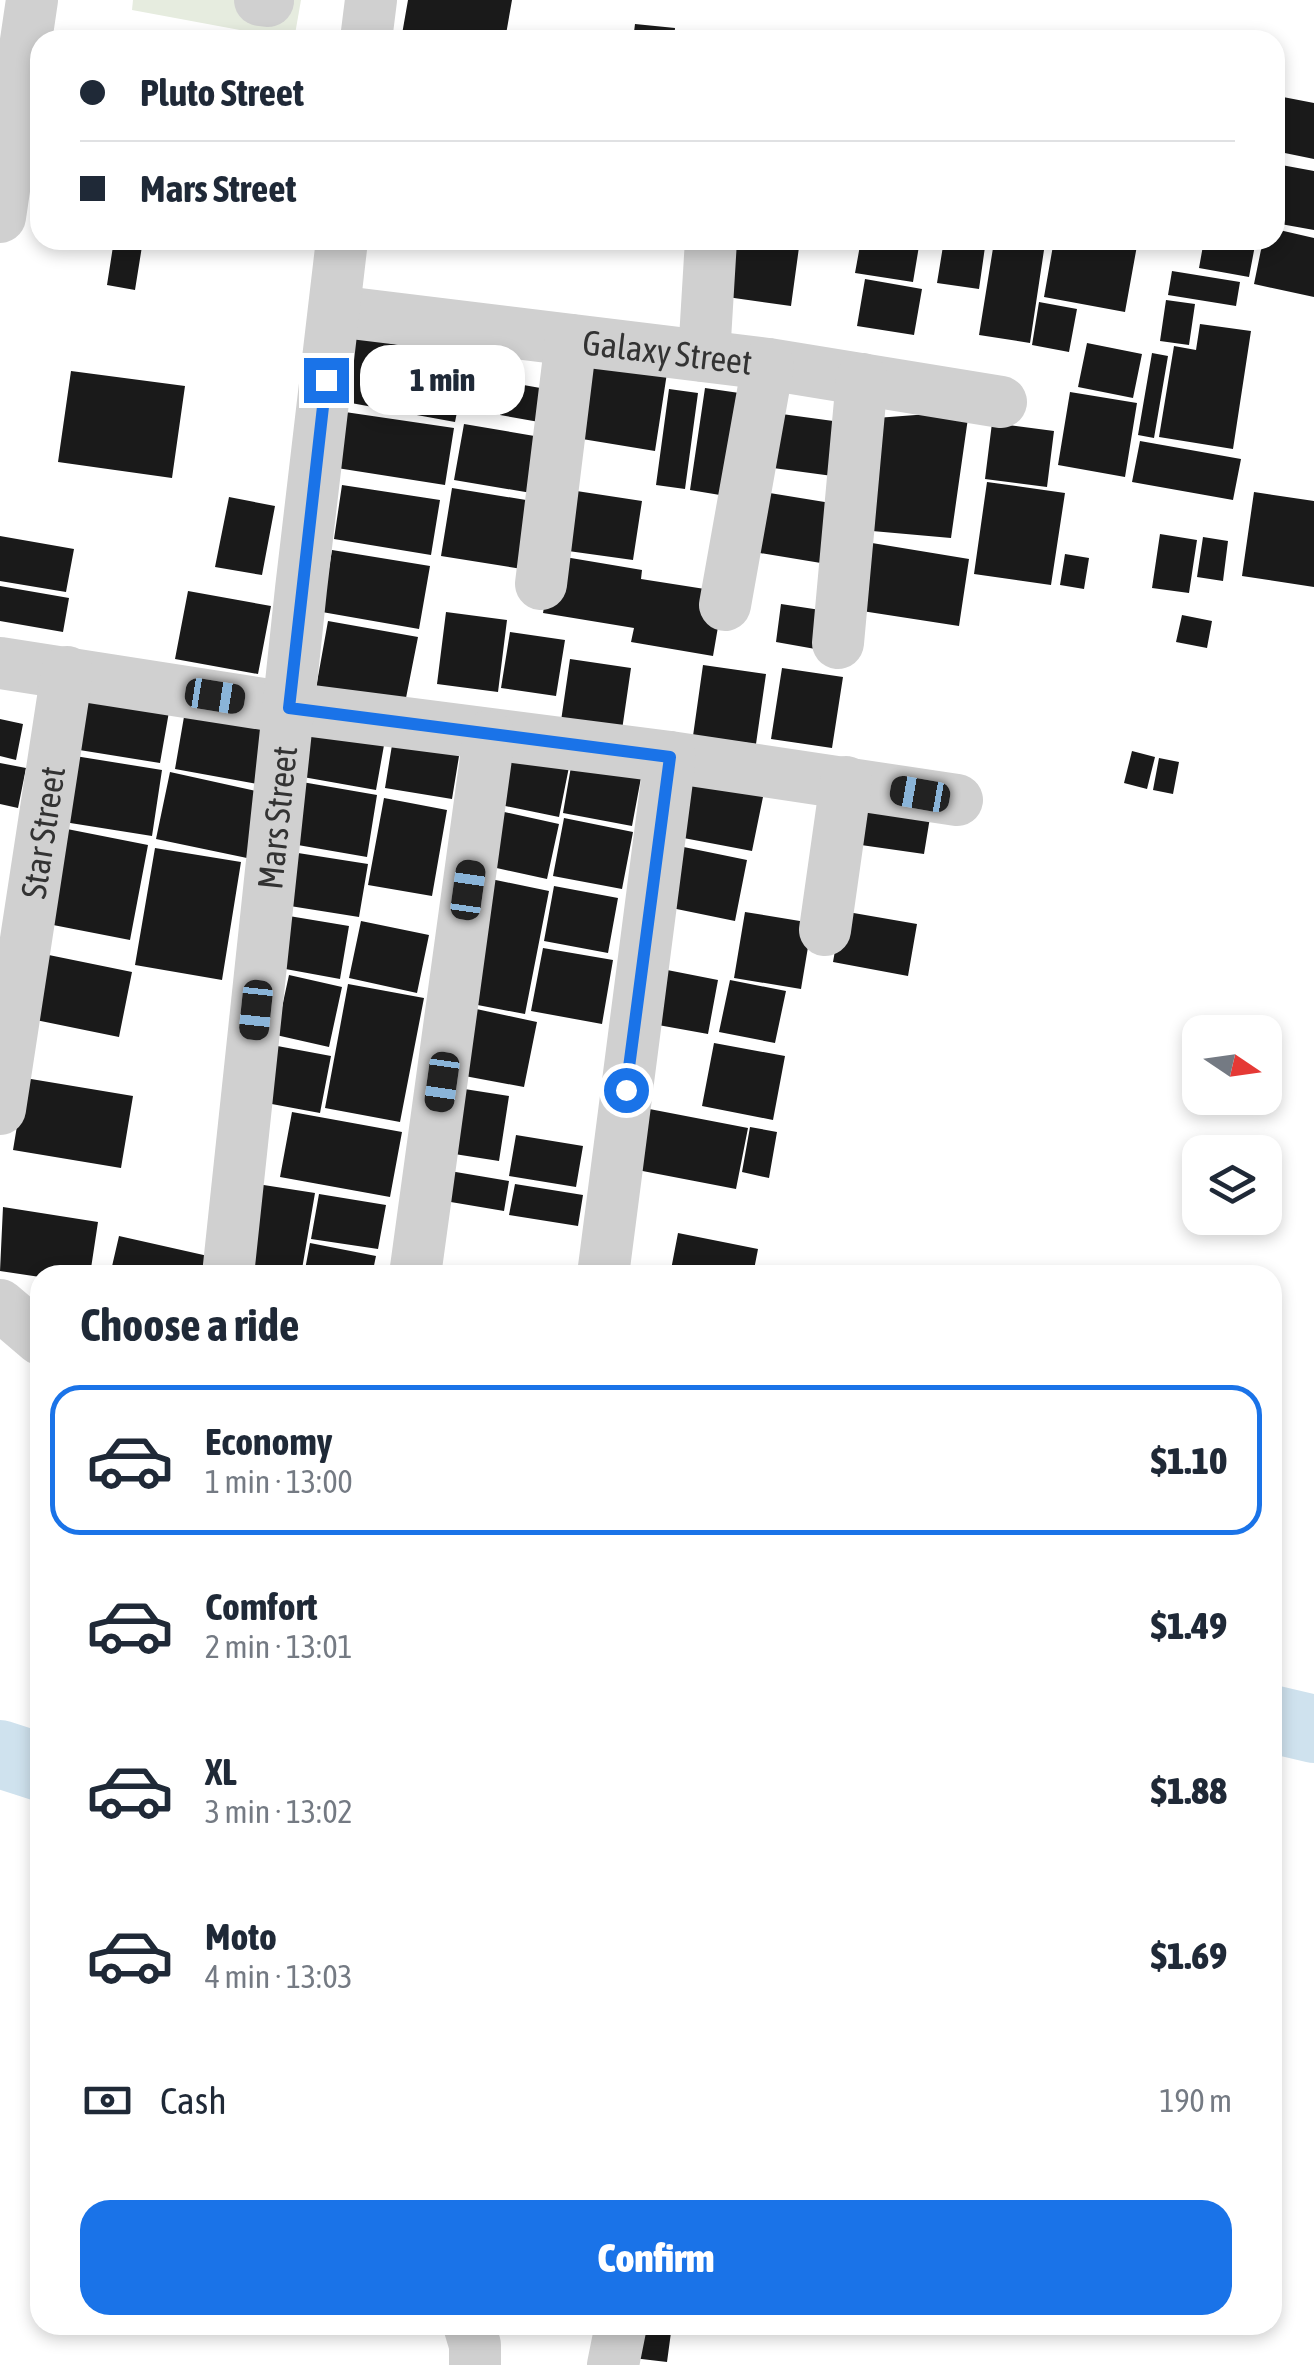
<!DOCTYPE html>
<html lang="en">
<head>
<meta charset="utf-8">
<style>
  body { margin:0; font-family:"Asap Condensed",sans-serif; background:#f6f6f7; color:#1f2937; height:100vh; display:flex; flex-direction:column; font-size:38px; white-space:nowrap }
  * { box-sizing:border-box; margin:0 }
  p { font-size:32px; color:#747a83 }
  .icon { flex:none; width:55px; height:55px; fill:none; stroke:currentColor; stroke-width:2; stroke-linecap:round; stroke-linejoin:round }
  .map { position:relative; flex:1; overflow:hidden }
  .side { position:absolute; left:30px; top:1265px; width:1252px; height:1070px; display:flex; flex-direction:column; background:#fff; border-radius:30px; box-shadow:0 5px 15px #0003 }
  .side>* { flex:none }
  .guide { position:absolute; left:30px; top:30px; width:1255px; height:220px; border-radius:30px; box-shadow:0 5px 15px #0003; display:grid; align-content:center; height:220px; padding:0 50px; background:#fff }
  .needle { width:65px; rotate:103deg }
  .buttons { position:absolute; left:1182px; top:1015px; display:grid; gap:20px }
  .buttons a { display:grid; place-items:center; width:100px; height:100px; border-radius:20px; background:#fff; box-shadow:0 5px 15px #0003; font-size:50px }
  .end { position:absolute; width:45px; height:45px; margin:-22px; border:12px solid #1a73e8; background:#fff; box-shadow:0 0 0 5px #fff }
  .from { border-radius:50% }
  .bubble { position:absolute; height:70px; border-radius:30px; background:#fff; box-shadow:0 5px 15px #0003; font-size:32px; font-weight:800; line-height:70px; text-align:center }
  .car { position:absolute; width:30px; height:60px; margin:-30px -15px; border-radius:12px; box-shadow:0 0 8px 2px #0007; background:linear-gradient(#222 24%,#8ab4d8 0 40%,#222 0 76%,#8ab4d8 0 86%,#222 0) }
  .guide b { display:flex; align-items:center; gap:35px; height:95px; font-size:38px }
  .guide b+b { border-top:2px solid #e0e1e3 }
  .guide i { width:25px; height:25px; background:#1f2937 }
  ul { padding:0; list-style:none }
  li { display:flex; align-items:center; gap:30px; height:150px; margin:0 20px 15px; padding:0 30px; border:5px solid transparent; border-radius:30px }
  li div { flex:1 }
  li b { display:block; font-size:38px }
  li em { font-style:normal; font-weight:800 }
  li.selected { border-color:#1a73e8 }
  li>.icon { width:90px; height:90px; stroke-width:1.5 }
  h2 { padding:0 50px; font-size:45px; line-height:120px }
  .pay { display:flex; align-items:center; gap:25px; height:110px; padding:0 50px; font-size:38px }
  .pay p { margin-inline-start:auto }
  .action { display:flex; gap:20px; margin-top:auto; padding:20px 50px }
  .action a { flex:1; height:115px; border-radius:30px; background:#1a73e8; color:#fff; font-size:40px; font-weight:800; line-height:115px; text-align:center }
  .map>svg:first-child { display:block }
  .green { fill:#e6ecdf }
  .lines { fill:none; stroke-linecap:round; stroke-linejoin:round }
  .river { stroke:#cfe2ee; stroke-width:68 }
  .building { fill:#1a1a1a }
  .minor { stroke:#d0d0d0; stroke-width:52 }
  .route { stroke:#1a73e8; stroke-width:12 }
  .labels { text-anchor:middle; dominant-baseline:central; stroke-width:10; stroke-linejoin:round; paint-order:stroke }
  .street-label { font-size:35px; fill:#333; stroke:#fff }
</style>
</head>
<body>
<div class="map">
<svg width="1314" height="2365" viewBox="0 0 1314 2365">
  <rect width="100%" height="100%" fill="#fff"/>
  <path class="green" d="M133,0H301L294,40L132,10Z"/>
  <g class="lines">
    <path class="river" d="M1272,1719L1314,1729
      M0,1754L40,1767"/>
  </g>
  <path class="building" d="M408,0H512L505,40H401Z
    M635,24L675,28L674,40H633Z
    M1283,97L1314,103V159L1275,151Z
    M1276,164L1314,171V230L1275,223Z
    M1275,229L1314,238V297L1254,284L1263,240H1275Z
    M114,240H143L135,290L107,285Z
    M735,240H800L791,306L727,297Z
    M861,240H920L913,282L855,273Z
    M944,240H986L979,289L937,283Z
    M1054,240H1138L1125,312L1044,297Z
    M1204,240H1256L1249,277L1199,268Z
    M994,242L1044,250L1030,343L979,335Z
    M1172,271L1240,282L1236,306L1168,295Z
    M865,279L922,289L914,335L857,326Z
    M1166,300L1195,304L1189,345L1160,341Z
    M1039,302L1077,309L1069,352L1032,345Z
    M1200,324L1251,331L1233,449L1159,437L1174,346L1196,350Z
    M352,336L468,358L455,422L340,401Z
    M1087,343L1142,354L1133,398L1078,387Z
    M1152,353L1168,356L1154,438L1138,435Z
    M576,360L667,373L655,451L564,436Z
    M71,371L185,386L172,478L58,462Z
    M507,382L546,389L539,422L500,415Z
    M705,388L753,395L738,498L690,490Z
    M669,389L698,393L685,489L656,485Z
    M1070,392L1137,403L1125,477L1058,465Z
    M969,411L951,538L861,530L876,418Z
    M345,412L454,428L445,485L337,468Z
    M767,412L848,423L840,477L759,466Z
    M992,423L1054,431L1047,487L985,479Z
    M464,424L552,439L543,495L454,480Z
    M1140,441L1241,459L1233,500L1132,482Z
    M987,482L1065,493L1051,585L974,574Z
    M342,485L440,500L431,555L334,539Z
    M452,488L538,502L528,570L441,556Z
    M570,490L642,501L633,560L561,550Z
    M752,490L843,505L833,565L742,550Z
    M1254,492L1314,501V587L1242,576Z
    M229,497L275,506L262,575L215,567Z
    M1160,534L1197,540L1189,593L1152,588Z
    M0,536L74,549L66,592L0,581Z
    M1203,537L1228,541L1223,581L1197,577Z
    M872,543L969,559L959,626L862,611Z
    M332,550L430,566L419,629L322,612Z
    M1065,554L1089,558L1084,589L1060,585Z
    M553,555L642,570L641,579L724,592L713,656L631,642L634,628L543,613Z
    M0,586L69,598L63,632L0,621Z
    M188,591L271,606L258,674L175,659Z
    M781,604L827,611L821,650L776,642Z
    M446,612L507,620L498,692L437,684Z
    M1182,615L1212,621L1207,648L1176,642Z
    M328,621L418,637L405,703L316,688Z
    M510,632L565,640L556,696L501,688Z
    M570,659L631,668L622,730L561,721Z
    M703,665L766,674L756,744L693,736Z
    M782,668L843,677L832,748L771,739Z
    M77,690L170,706L160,763L67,748Z
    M185,711L280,728L269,786L175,769Z
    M0,719L23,724L16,760L0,756Z
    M313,722L386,734L376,790L303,777Z
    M393,739L460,750L452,799L385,788Z
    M497,747L570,762L559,817L486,802Z
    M1132,751L1155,757L1147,789L1124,783Z
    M573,755L643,767L632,826L563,813Z
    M75,756L162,770L152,836L64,822Z
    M1159,758L1179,762L1173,794L1153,790Z
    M0,763L26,768L18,808L0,804Z
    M170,772L261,792L247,858L156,839Z
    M686,772L765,787L752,851L673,836Z
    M302,782L377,795L367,857L292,844Z
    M863,787L933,799L924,854L854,844Z
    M384,798L447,810L432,896L368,885Z
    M495,810L559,824L547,879L483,865Z
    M564,818L633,832L622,889L553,876Z
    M67,829L148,845L130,940L48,924Z
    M669,844L747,860L735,921L657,905Z
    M155,848L241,862L222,980L135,965Z
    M298,853L368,864L359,917L290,906Z
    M486,878L549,891L525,1014L462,1002Z
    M554,886L618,898L608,953L544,941Z
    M842,911L917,924L908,976L833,962Z
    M745,912L812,923L801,989L734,978Z
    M289,916L349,926L340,979L280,968Z
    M361,921L429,935L417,993L349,978Z
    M543,948L613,960L602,1024L531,1011Z
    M39,953L132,972L119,1037L26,1018Z
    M657,968L718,980L708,1034L647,1023Z
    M289,975L342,987L329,1047L276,1035Z
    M730,980L786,991L775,1043L719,1032Z
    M348,984L424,998L400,1122L325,1108Z
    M467,1007L537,1022L524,1087L454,1074Z
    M714,1043L785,1056L773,1120L702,1106Z
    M272,1045L331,1056L320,1113L261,1102Z
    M25,1078L133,1096L121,1168L13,1150Z
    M458,1088L509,1096L499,1161L448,1153Z
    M639,1107L748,1128L736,1189L627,1168Z
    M292,1112L402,1132L390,1197L280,1177Z
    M750,1127L777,1132L769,1178L742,1172Z
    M516,1135L583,1146L576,1187L509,1176Z
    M438,1169L509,1181L504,1211L433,1199Z
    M250,1183L315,1193L301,1275H234Z
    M515,1184L583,1195L578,1226L509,1215Z
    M319,1194L386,1205L378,1249L311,1239Z
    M3,1207L98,1222L90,1275L40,1277L0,1271Z
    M678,1233L758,1249L753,1275H670Z
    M119,1236L208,1256L203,1275H110Z
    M310,1243L376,1256L372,1275H304Z
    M637,2325H672L667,2362L633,2358Z
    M1158,2325H1191L1189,2333Z"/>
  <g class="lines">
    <g class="minor">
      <path d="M260,0L268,1"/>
      <path d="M366,40L371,0"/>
      <path d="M0,217L32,0"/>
      <path id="s1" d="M335,311L768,364L1001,402"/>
      <path d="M704,356L711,240"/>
      <path d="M541,584L571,340"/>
      <path d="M725,605L768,364"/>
      <path d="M838,643L862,379"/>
      <path d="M0,663L289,708L670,757L957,800"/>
      <path d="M825,930L846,782"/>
      <path id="s2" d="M0,1109L67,672"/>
      <path id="s3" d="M228,1275L301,589L342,240"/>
      <path d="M415,1275L489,736"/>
      <path d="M603,1275L670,757"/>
      <path d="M0,1305L40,1339"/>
      <path d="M469,2325L475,2345V2365"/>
      <path d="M613,2365L621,2325"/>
    </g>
  </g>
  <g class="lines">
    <path class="route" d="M326,380L289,708L670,757L626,1090"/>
  </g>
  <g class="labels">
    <g class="street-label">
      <text stroke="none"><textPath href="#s1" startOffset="335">Galaxy Street</textPath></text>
      <text stroke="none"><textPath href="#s3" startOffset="460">Mars Street</textPath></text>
      <text stroke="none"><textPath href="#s2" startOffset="280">Star Street</textPath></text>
    </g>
  </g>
</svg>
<div class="buttons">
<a><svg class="needle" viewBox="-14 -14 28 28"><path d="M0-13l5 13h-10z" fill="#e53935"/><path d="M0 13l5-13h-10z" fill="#747a83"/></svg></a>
<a><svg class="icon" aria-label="layers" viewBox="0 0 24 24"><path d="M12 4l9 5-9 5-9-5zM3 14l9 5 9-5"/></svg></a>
</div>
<i class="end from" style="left:626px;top:1090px"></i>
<i class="end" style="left:326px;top:380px"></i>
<div class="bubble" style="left:360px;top:345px;width:165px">1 min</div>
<i class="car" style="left:215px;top:696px;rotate:99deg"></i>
<i class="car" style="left:920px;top:794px;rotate:280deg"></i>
<i class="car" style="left:468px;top:890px;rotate:8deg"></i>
<i class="car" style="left:256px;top:1010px;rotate:186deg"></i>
<i class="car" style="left:442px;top:1082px;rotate:188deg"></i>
<div class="guide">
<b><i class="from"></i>Pluto Street</b>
<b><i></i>Mars Street</b>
</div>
<section class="side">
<h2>Choose a ride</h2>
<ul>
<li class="selected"><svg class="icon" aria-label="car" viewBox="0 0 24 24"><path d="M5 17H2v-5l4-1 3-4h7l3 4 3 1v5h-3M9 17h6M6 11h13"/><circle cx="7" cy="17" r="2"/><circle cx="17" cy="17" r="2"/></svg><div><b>Economy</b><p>1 min · 13:00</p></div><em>$1.10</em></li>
<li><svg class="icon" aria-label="car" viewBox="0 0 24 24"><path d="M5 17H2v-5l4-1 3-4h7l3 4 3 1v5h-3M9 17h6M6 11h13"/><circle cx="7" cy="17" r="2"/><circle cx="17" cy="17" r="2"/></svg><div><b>Comfort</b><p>2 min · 13:01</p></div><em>$1.49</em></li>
<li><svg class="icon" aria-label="car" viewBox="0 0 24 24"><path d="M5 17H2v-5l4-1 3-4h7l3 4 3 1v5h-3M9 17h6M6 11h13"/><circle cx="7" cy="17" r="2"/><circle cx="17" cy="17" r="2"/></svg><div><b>XL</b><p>3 min · 13:02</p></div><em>$1.88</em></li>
<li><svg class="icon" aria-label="car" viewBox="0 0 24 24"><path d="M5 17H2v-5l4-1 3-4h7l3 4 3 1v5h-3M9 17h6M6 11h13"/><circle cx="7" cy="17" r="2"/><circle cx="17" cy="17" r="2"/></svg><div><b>Moto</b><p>4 min · 13:03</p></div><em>$1.69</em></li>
</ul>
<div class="pay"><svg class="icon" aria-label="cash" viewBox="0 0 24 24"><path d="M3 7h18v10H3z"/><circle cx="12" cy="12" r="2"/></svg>Cash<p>190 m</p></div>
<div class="action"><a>Confirm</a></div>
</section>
</div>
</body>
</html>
